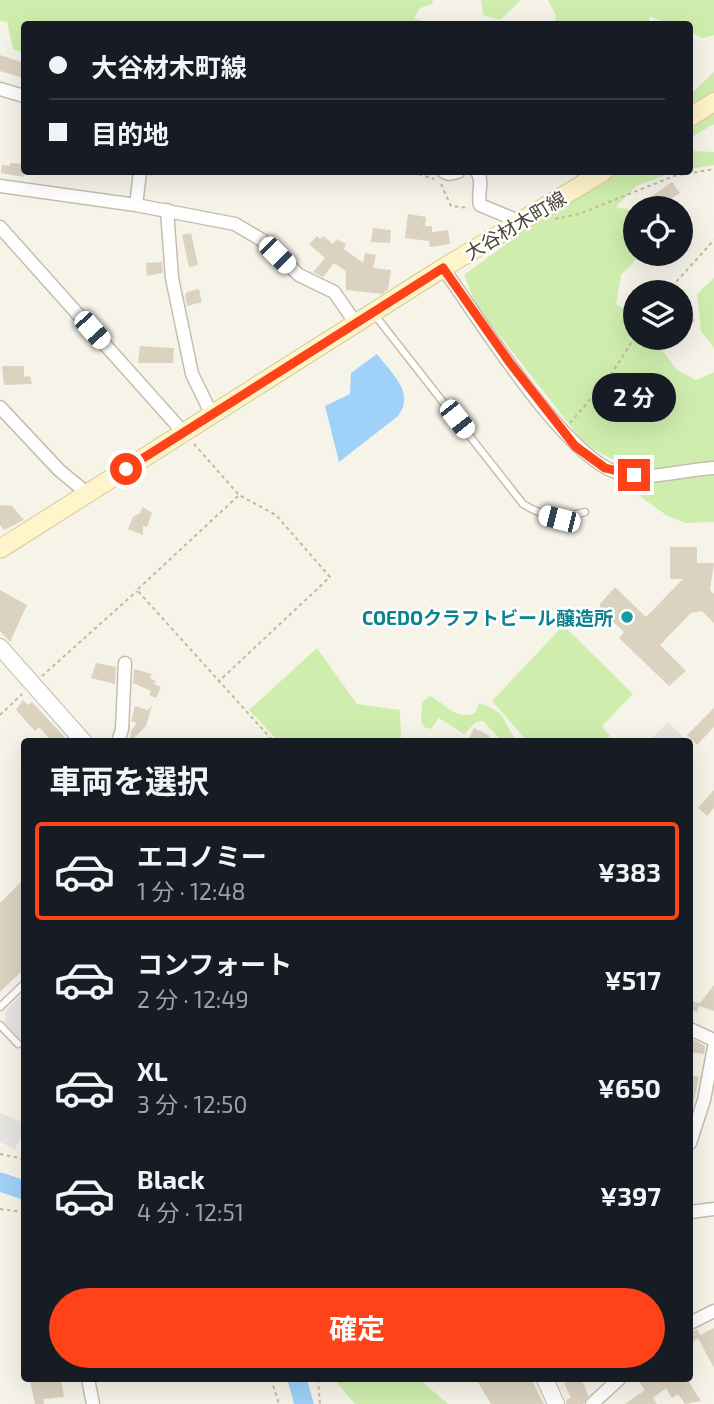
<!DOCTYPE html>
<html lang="ja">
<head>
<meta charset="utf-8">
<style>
  body { margin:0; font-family:"Exo 2","Noto Sans JP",sans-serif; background:#20242c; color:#f1f3f6; height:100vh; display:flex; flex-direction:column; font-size:26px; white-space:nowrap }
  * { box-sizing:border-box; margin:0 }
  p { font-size:23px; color:#9ea1a6 }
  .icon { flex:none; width:38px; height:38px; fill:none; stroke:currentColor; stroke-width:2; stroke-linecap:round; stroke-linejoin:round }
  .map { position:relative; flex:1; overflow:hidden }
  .sheet { position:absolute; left:21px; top:738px; width:672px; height:644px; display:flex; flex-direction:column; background:#171b24; border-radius:7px; box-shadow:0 7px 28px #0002 }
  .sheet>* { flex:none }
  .guide { position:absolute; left:21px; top:21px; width:672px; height:154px; border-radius:7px; box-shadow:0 7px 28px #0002; display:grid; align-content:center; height:154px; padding:0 28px; background:#171b24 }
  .tools { position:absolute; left:623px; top:196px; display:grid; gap:14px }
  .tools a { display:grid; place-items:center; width:70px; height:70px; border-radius:50%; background:#171b24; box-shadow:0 7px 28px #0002; font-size:35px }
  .end { position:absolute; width:32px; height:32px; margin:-16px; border:9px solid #ff4217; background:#fff; box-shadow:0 0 0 4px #fff }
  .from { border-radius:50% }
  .bubble { position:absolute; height:49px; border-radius:24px; background:#171b24; box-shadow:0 7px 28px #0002; font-size:23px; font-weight:700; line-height:49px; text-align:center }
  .car { position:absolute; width:21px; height:42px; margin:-21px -10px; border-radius:9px; box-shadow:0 0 5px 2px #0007; background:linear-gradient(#fff 24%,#345 0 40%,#fff 0 76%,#345 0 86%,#fff 0) }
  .guide b { display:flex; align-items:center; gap:24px; height:66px; font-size:26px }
  .guide b+b { border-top:2px solid #363941 }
  .guide i { width:18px; height:18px; background:#f1f3f6 }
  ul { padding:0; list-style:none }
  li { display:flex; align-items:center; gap:21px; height:98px; margin:0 14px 10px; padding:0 14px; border:4px solid transparent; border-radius:7px }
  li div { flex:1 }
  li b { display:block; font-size:26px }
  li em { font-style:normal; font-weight:700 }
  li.current { border-color:#ff4217 }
  li>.icon { width:63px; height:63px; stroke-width:1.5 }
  h2 { padding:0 28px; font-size:32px; line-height:84px }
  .action { display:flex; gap:14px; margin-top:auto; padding:14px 28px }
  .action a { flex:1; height:80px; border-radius:42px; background:#ff4217; color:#fff; font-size:28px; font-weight:700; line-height:80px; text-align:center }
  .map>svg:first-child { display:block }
  .industrial { fill:#e9e4de }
  .green { fill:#cfeeae }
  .parking { fill:#e7e5e1 }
  .water { fill:#a0d1f8 }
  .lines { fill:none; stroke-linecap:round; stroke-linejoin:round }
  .river { stroke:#a0d1f8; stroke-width:19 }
  .building { fill:#dcd2c0 }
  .service-casing { stroke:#c6bead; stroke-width:9 }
  .minor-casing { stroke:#c6bead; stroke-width:15 }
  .tertiary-casing { stroke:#c6bead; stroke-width:18 }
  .secondary-casing { stroke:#dbca94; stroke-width:20 }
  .path { stroke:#c6b89a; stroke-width:2; stroke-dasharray:3.5 3.5; stroke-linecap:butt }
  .service { stroke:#fff; stroke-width:6 }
  .minor { stroke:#fff; stroke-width:12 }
  .tertiary { stroke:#fff; stroke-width:16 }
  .secondary { stroke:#fff4ca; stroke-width:18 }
  .route { stroke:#ff4217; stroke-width:9 }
  .culture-dot { fill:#0f9aa8; stroke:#fff; stroke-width:2.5 }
  .labels { text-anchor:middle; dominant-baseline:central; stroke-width:5; stroke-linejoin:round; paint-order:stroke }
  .street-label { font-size:19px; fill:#4b4436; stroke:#fff }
  .culture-label { font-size:19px; font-weight:bold; fill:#0d838f; stroke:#fff; text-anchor:end }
</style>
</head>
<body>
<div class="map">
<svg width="714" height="1404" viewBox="0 0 714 1404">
  <rect width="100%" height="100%" fill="#f6f3e9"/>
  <path class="industrial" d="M668,722L688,742H648Z"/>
  <path class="green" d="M0,0H433L432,4L420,8L414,18L430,24H24V53L13,49L7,22L0,21Z
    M481,0H521L500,20L483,15Z
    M548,0H714V35L703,38L690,32V24H670L649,16L650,24H554L556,16Z
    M714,72V124L690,138V95Z
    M690,151L714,152V165L690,169Z
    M578,172H674L636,186L616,207L635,211V254H641L621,275L616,304L635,315V338H653L677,370L696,380L714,372V522L685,523L666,515L638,495L627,466L586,446L476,305L464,275L569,198Z
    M714,278V348L701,331L697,294Z
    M561,628L567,629L633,694L602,726L610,736L604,742H528L492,701Z
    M317,648L357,704L400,710L401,742H279L249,710Z
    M430,696C445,703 456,721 475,713L479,703C513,714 500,724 519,742H503L483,721L476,722L464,734L439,718L431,729L424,727L421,721L422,702Z
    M334,1379H419L448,1404H355Z"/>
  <path class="parking" d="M24,993V1044L5,1023V1011Z
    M0,1113L24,1123V1130L15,1149L0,1142Z"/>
  <path class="water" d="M377,354C391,373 416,393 398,416L339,462L325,406L350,394L351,373Z"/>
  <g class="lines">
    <path class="river" d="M0,1182L24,1190
      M297,1379L304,1404"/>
  </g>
  <path class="building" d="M0,55L24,63V78L0,71Z
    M10,163L24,164V177L1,173L2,165L10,166Z
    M672,182L680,193L657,207L652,196Z
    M408,214L426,217L425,226H432V232L448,230L450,244L430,247L429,241L405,238Z
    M373,228L391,230L390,243L371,242Z
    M191,233L198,265L189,267L182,235Z
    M317,236L320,239L323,236L333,244L337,239L346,244L344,249L363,263L365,253L376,255L373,268L391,270L388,289L382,294L346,290V271L334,263L323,277L313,272L325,258L309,244Z
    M162,262L163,273L147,276L146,263Z
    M199,289L202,302L187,306L185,295L187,292Z
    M681,308L695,320L681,335Z
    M140,346L174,348L173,363H138Z
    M2,366H24V377L30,376L32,384L4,385Z
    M0,505L12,506L24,520L4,530L0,525Z
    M143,507L152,513L147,527L143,526V535L128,529L133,517L140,513Z
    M670,547H697V563H714L710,590L714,594V623L702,611L691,613L660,645L686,671L669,686L619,638L624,632L600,609V604L615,587L646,617L683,579H670Z
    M0,590L27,605L10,642L0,631Z
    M96,663L116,667L115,684L91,678Z
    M134,669L152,674L150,678L156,681L154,684L161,687L156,698L149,695L151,691L133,683Z
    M23,700L28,705L32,702L69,742H52L39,727L35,731L16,710Z
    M152,705L146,726L130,742L131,731L137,723L131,721L135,706L148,710Z
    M714,708V727L697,745L687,735Z
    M474,728L490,736L487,742H467Z
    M714,790V808L707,816L698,808Z
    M24,879V969L0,992V903Z
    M714,985V1011L699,1006L697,1012L690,1010V1001L700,1003Z
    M690,1038L705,1046L704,1054L690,1052Z
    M690,1075L699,1077L692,1110H690Z
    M714,1328V1368L698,1338L690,1344V1333L697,1329L700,1335Z
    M61,1379L64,1397L43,1399L44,1404H35L30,1381Z
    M476,1379H531L544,1404H491Z
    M574,1379H581L585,1387L588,1396L583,1404H566V1400L571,1398L564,1383Z
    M637,1379H687L701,1401L685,1404L678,1394L672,1398L666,1388L653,1398L657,1404H625L645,1390Z"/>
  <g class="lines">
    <g class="service-casing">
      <path id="service" d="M374,314L523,504C546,518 559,519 585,512
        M0,1007L24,984
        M0,1025L18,1044"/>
    </g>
    <g class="minor-casing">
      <path id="minor" d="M0,89L24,96
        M444,172L449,174L458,172
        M477,172C484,181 477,194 480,205L521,222
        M0,186L136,205L235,224L262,240L299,275L334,292L357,325
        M136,205L140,172
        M167,210L172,278L192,374L212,415
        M0,227L184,433
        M443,268C478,317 564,457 618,473C648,482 684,469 714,468
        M0,407L59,470L88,494
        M118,742L122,729L125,663
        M690,1029L714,1040
        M690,1143L704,1100L714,1047
        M690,1212L714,1209
        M690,1323L714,1311
        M88,1379L93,1404
        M592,1404L619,1379"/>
    </g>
    <g class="tertiary-casing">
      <path id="tertiary" d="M0,647L84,742
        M545,1379L556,1404"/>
    </g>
    <g class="secondary-casing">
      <path id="secondary" d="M690,117L714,102
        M0,549L443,268L603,172"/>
    </g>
    <path class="path" d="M412,172L434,179
      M441,184L451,206L469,208
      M555,219L579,214L674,176L714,169
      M667,292L714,240
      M570,423L610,376L635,337
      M194,444L239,495L276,515L330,577L218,682
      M238,496L137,590L274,742
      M42,676L137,591
      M0,715L22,694
      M0,1154L24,1159
      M0,1209L24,1212
      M271,1379L279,1404
      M318,1379L320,1404"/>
    <use href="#service" class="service"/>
    <use href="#minor" class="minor"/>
    <use href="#tertiary" class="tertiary"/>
    <use href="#secondary" class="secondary"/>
  </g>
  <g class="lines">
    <path class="route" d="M126,469L443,268L510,363L575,446L605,468L634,475"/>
  </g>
  <circle class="culture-dot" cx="627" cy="617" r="7"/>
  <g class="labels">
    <g class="street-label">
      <text transform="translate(515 225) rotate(-31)">大谷材木町線</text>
    </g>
    <g class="culture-label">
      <text x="613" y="617">COEDOクラフトビール醸造所</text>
    </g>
  </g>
</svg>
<div class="tools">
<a><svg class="icon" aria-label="locate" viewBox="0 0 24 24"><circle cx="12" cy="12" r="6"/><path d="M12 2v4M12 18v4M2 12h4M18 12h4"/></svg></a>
<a><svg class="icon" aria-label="layers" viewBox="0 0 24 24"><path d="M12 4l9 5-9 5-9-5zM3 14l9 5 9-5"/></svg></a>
</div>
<i class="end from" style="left:126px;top:469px"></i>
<i class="end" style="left:634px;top:475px"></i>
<div class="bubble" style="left:592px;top:373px;width:84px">2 分</div>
<i class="car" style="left:277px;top:255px;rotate:135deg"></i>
<i class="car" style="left:92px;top:330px;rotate:138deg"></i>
<i class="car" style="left:457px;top:419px;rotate:142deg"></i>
<i class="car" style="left:559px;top:519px;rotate:284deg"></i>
<div class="guide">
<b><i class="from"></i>大谷材木町線</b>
<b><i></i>目的地</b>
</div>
<section class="sheet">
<h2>車両を選択</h2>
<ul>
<li class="current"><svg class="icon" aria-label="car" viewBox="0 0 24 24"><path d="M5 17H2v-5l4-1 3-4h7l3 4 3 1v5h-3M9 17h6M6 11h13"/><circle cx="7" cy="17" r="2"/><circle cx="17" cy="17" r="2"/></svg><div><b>エコノミー</b><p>1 分 · 12:48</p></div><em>¥383</em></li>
<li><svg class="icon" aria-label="car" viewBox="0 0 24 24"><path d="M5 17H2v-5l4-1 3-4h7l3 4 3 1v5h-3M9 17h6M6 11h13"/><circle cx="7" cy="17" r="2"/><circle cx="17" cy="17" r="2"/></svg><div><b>コンフォート</b><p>2 分 · 12:49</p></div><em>¥517</em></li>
<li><svg class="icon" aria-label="car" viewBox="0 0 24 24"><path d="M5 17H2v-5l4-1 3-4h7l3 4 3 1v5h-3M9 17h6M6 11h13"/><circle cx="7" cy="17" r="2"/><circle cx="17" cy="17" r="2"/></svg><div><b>XL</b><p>3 分 · 12:50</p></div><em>¥650</em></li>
<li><svg class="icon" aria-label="car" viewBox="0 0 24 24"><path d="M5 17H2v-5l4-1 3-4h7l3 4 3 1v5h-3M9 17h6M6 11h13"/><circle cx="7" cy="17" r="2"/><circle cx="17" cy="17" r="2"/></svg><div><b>Black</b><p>4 分 · 12:51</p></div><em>¥397</em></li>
</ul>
<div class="action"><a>確定</a></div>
</section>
</div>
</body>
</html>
